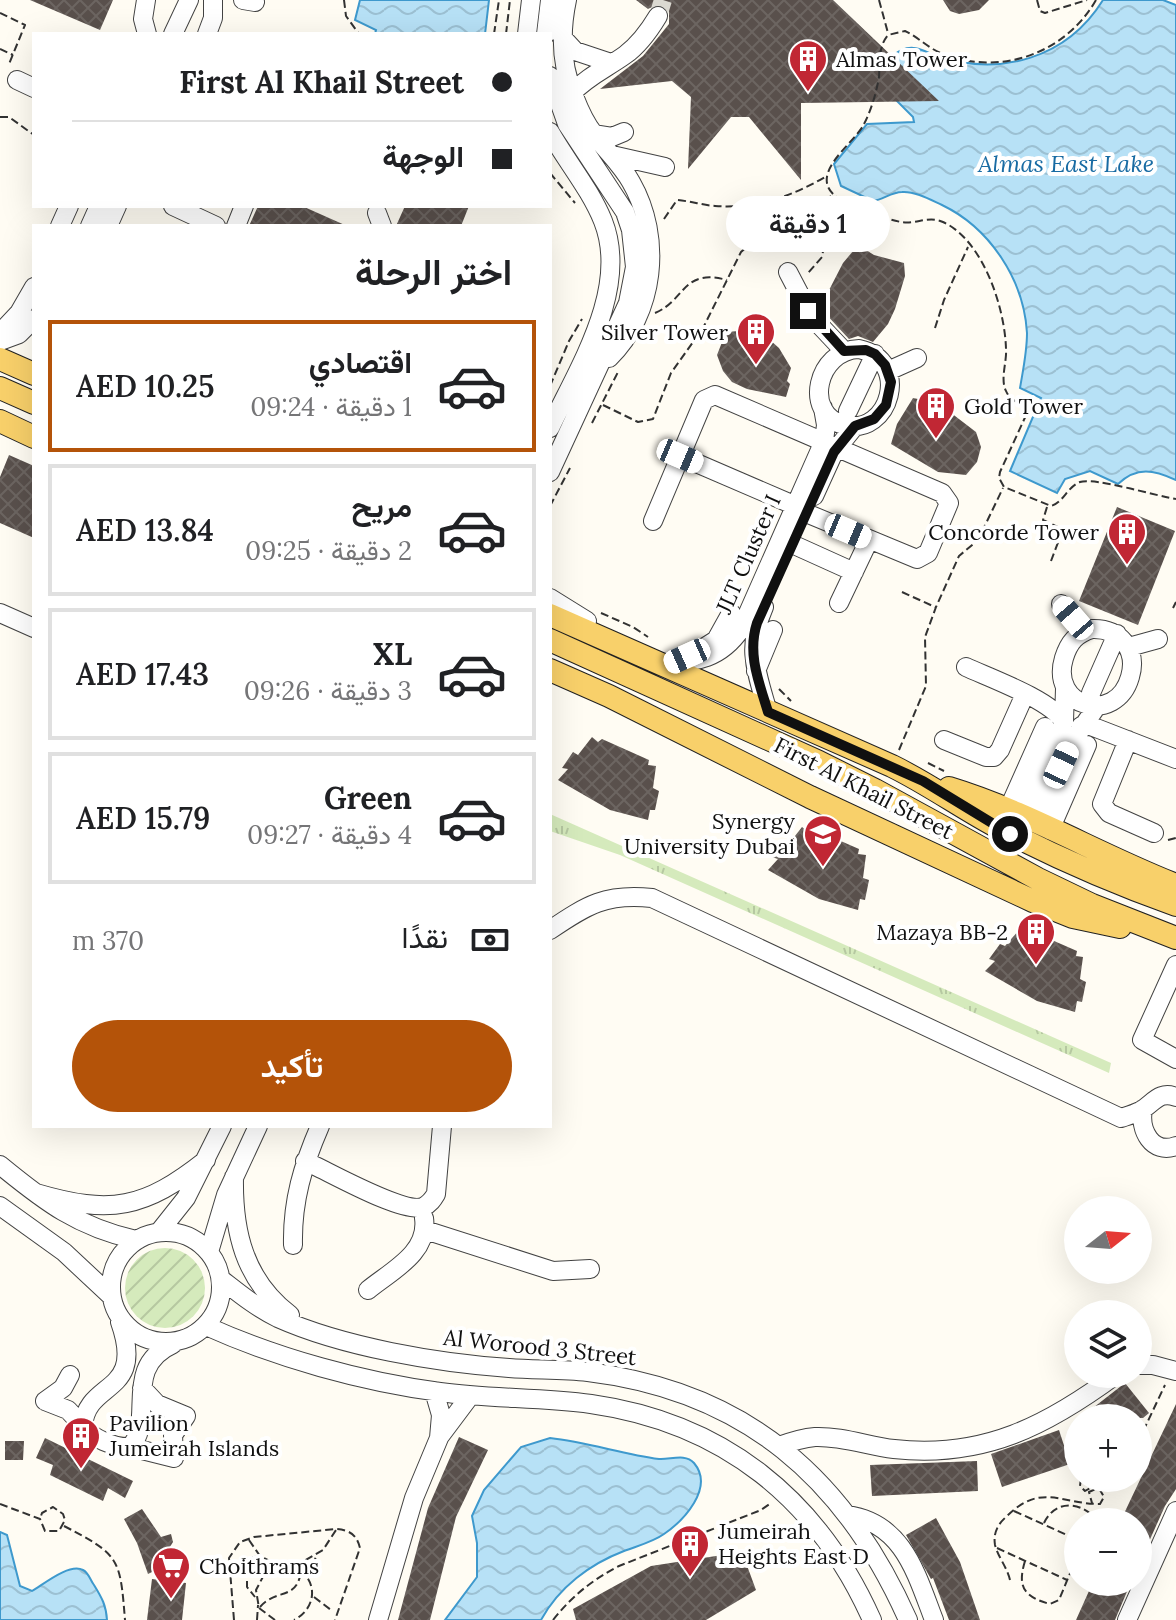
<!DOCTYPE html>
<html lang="ar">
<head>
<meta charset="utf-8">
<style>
  body { margin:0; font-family:Lora,Vazirmatn,serif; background:#f2f2f2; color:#202124; direction:rtl; height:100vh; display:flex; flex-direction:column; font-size:30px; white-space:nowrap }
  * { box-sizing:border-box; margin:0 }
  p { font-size:26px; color:#757577 }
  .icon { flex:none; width:44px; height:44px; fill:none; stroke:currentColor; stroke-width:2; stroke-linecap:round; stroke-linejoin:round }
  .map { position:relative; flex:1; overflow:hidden; direction:ltr }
  .sheet { position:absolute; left:32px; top:224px; width:520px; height:904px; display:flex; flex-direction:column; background:#fff; border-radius:0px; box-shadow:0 8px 32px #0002; direction:rtl }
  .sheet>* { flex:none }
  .hud { position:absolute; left:32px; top:32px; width:520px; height:176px; border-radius:0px; box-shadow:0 8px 32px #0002; direction:rtl; display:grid; align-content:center; height:176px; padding:0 40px; background:#fff }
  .needle { width:52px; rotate:73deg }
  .controls { position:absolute; left:1064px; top:1196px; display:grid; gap:16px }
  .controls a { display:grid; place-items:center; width:88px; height:88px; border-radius:50%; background:#fff; box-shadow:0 8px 32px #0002; font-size:40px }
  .end { position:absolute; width:36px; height:36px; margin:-18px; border:10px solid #101010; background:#fff; box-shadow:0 0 0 4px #fff }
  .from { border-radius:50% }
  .bubble { position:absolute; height:56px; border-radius:28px; background:#fff; box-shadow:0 8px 32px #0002; font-size:26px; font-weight:600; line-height:56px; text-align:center; direction:rtl }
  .car { position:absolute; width:24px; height:48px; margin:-24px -12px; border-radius:10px; box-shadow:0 0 6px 2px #0007; background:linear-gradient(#fff 24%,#345 0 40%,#fff 0 76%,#345 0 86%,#fff 0) }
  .hud b { display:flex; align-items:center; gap:28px; height:76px; font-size:30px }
  .hud b+b { border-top:2px solid #e0e0e0 }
  .hud i { width:20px; height:20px; background:#202124 }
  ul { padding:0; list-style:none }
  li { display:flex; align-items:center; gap:24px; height:132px; margin:0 16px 12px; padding:0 24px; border:4px solid #e0e0e0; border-radius:0px }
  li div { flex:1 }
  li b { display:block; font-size:30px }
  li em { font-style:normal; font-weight:600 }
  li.active { border-color:#b45309 }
  li>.icon { width:72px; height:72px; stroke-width:1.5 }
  h2 { padding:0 40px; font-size:36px; line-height:96px }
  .pay { display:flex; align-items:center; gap:20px; height:88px; padding:0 40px; font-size:30px }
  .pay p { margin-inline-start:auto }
  .cta { display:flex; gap:16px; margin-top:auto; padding:16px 40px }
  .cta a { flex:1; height:92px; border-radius:48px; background:#b45309; color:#fff; font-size:32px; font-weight:600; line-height:92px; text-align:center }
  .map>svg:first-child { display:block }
  .grass { fill:url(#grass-tufts) }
  .garden { fill:url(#garden-furrows) }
  .water { fill:url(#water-waves); stroke:#3e99cd; stroke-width:2 }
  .building { fill:url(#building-cross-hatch) }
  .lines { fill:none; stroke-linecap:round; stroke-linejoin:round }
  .minor-tunnel { stroke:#dbd9d1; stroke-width:18; stroke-dasharray:18 9; stroke-linecap:butt }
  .minor-casing { stroke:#434343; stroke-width:20 }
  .major-casing { stroke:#212121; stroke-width:24 }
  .path { stroke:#323232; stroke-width:2; stroke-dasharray:8 4; stroke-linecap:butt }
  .minor { stroke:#fff; stroke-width:18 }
  .major { stroke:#f8d06a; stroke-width:22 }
  .route { stroke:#101010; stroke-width:10 }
  .labels { text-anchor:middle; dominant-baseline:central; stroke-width:8; stroke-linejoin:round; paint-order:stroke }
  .poi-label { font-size:22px; fill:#101010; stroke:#fff; text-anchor:start }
  .street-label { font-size:22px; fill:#101010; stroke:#fff }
  .water-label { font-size:24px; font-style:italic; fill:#186ba3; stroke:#fff }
</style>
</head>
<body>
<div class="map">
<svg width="1176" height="1620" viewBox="0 0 1176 1620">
  <defs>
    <pattern id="grass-tufts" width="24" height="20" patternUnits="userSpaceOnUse" patternTransform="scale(2)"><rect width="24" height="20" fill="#d5eabc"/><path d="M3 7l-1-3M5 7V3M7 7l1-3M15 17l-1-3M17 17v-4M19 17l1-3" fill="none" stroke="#b6c8a1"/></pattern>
    <pattern id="garden-furrows" width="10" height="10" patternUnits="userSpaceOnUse" patternTransform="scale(2)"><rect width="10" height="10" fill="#d5eabc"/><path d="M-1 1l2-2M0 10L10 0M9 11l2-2" fill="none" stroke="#b6c8a1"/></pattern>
    <pattern id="water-waves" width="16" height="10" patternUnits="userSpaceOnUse" patternTransform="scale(2)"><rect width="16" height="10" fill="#b7e1f6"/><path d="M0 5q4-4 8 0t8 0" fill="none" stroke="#9cc0d2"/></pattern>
    <pattern id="building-cross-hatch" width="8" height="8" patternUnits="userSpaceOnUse" patternTransform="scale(2)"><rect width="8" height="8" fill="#59504c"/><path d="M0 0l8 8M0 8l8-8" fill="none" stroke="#6c6561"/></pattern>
  </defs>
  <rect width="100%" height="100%" fill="#fffcf3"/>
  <path class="grass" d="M550,814L1111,1063L1109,1073L620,855L550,831Z"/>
  <path class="garden" d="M125 1288a40 40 0 1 1 80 0a40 40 0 1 1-80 0Z"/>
  <path class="water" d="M360,0H489L485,34H375L376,30L355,20Z
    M1103,0H1163L1176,5V480C1154,470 1137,466 1118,484L1090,471L1065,479L1057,493L1010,471L1041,398L1020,388C1023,370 1027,352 1027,333C1024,280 990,228 942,205C931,200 915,191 902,192C891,192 883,200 873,201L841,186L834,164L867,124L914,122L913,117L880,84C885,71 887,56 902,50C915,44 925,52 937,56C1001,77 1067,58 1103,0Z
    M550,1438C587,1442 622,1454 659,1459C670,1460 685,1453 694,1463C715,1488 683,1521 664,1534C653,1542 637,1546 624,1551C590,1564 559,1587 541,1620H445L477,1577V1543L472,1516L484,1490L521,1447Z
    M0,1532L7,1535L20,1586L32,1591C44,1584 69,1563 83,1570C89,1573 90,1580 94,1585C102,1598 106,1605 107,1620H0Z"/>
  <path class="building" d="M30,0H113L100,30Z
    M636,0H833L939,101L801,103V180L749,117H731L688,169L691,97L672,81L600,89L643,56L669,24V11L665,6L658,4L648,9Z
    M943,0H989L979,10L959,14L950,11Z
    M258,206H302L347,226H249Z
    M405,206H469L461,226H396Z
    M858,245L874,255L904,263L905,276L895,309L888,324L873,342L858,336L849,339L824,312L827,294L843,263Z
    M739,331L757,333L770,340L779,348L791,368L787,381L790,384L786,397L747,389L732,382L723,371L717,355L726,332Z
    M913,398L938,403L976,432L981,447L977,462L966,475L938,472L891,444L897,424Z
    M9,455L34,466V538L0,523V477Z
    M1117,507L1175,531L1138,625L1079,601Z
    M592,737L598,742L602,739L649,760L648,765L656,766L653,788L659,791L655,810H650L648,820L610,810L558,780L568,769L562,768L573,752L578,755Z
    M802,827L808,832L811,828L859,849L858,854L866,855L863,878L869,880L865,900L860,899L858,910L819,899L768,870L778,859L772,857L783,842L788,845Z
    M1020,929L1025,934L1029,930L1077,951L1076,956L1083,957L1080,979L1086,982L1082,1002L1077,1001L1075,1012L1037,1001L985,971L995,961L989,959L1000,944L1005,946Z
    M1125,1383L1149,1413L1143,1418H1080Z
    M1176,1404V1489L1165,1506L1138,1566V1522H1120Z
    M1059,1430L1070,1464L1002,1487L991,1454Z
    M459,1437L488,1450L456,1517L430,1620H398L428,1508Z
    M45,1438L133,1481L125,1498L108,1488L103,1501L50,1475L53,1465L36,1458Z
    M5,1441H24L23,1460H5Z
    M977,1461L978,1491L872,1496L870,1465Z
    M142,1509L161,1537L171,1534L173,1542L168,1550L172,1562L148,1574L137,1543L124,1519Z
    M936,1518L960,1562L980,1620H949L933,1578L931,1579L906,1535Z
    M742,1552L756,1590L706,1620H576L573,1609L651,1566Z
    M152,1579L186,1583L182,1620H147Z
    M1093,1582H1131L1115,1620H1076Z"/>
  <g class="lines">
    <path class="minor-tunnel" d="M658,16L663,0"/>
    <g class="minor-casing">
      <path id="minor" d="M146,0L143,19L147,34
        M243,0L255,2
        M567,0C560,33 561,65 574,96C579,109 585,123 594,134C606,151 621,164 631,182C663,238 655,313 609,358
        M173,34L189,0
        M207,34L213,18V0
        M527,34L531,0
        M546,34L550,0
        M562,37L575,51L611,63
        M550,76L567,124L625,212L631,230L635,267L628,303L550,472
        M17,80L34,88
        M572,93C588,76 607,68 625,55C639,45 649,31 658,16
        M550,132C567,162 590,189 603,221C630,289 578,368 550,428
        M593,134L612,137L624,132
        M612,155L665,167
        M173,206L216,226
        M377,213L382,226
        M60,226L69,206
        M90,226L99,206
        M108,226L117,206
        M236,226L244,206
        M788,272L811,316L844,351
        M0,333L19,313L34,287
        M0,341L19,334L34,319
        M859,349C912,360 890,437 844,425C802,414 817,350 859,349Z
        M888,371L917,358
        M848,411L875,354
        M680,456L796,506
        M814,496L834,452L855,426
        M653,521L704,400L715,395L942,493L949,503L928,553L917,559L806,513
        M792,544L854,572
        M550,598L587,621
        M839,603L869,540
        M1061,604L1085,631
        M764,607C746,648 756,670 768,712
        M0,613L34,628
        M1092,629C1120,628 1138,650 1130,677C1116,726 1049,707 1064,658C1069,642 1076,634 1092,629Z
        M1129,647L1158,639
        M697,652L716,640L731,613
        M663,663C697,663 721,658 741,629L824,441L826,425L823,408
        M966,667C990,678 1051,700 1064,722
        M756,671L773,630
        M1091,693L1117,634
        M1081,726H1091L1176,759
        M944,740L986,757H994L1000,750L1025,694
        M1128,740L1102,804L1109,813L1154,833
        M1008,810L1045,727
        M1023,817L1064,722L1065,688
        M1035,822L1073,741L1097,706
        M1050,830L1087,745
        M550,930C587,905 606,893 652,898L1121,1118C1127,1116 1134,1114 1140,1111C1153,1104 1159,1090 1176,1097
        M1176,965L1142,1040L1176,1059
        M1143,1109C1139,1130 1152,1155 1176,1146
        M305,1161C328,1171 402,1214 423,1207C430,1204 433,1199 436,1194L442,1126
        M0,1165C45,1202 78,1227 136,1240
        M234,1177C233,1231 244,1280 290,1315
        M36,1193C111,1215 144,1209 206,1160
        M0,1206L64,1252L111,1296
        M425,1230L553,1271L590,1269
        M111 1287a55 55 0 1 1 110 0a55 55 0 1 1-110 0Z
        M159,1232L186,1198L222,1126
        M293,1245C292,1201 303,1165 320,1126
        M209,1252L226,1195L258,1126
        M222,1280C240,1294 257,1308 278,1318C343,1347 437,1363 509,1368C535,1370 562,1369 588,1372C745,1391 845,1478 908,1620
        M368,1290C391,1271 429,1253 424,1218
        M120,1322C146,1396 87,1379 83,1426C91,1438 115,1448 130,1447C156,1421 121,1367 173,1344
        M206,1326C277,1358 363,1382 440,1392C490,1399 541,1397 591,1404C724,1423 818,1499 872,1620
        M1138,1365H1153L1176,1371
        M45,1401L68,1410L83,1426
        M45,1401L63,1388L70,1375
        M440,1436L470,1396
        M779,1446C790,1442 803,1438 815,1437C842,1436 868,1446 894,1449C984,1459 1048,1425 1117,1374
        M130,1447L174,1458L173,1435L186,1416L157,1404L142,1388
        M847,1515C903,1523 916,1573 934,1620
        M378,1620L414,1498L439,1438L441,1415L434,1391
        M1127,1620L1176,1511"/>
    </g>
    <g class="major-casing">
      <path id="major" d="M0,359L34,374
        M0,388L34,403
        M0,421L34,437
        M550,615L892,766C933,786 970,814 1011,834C1064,861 1120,885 1176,905
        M550,640L819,762L875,790L1038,879L1092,905L1176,938
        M550,670L609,696L810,797L1033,901L1073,917L1120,927
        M949,788C1028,812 1099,855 1176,885"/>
    </g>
    <path class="path" d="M344,0L346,16L359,34
      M879,0L888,33
      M1037,0L1040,11L1045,13L1087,0
      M1096,0C1065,54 999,77 941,53C928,48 918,37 905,31L888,35C878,47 880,62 879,77C876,94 871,111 863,126C851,146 806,176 838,198C858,206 880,218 901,222C916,225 928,215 943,222C983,240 1005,308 1006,349C1007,362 1000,379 1006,391C1010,401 1021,403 1028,411L1000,472L999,478L1004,487L1051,506C1064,502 1067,487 1080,482C1094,477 1156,496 1176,499
      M0,13L25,25L9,64
      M494,34L499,0
      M506,34L510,0
      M0,49L13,55
      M0,117H9L34,135
      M550,173L575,203
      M664,219L677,200C690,201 702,205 715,206C754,209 791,197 825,177
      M798,220L824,246L822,257L808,273
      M655,313C686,300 682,268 727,280
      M935,328L944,300L968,247
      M550,386L569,341L582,319
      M603,405L638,422L653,419L671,373L703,328L741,252L766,229L807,214L831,196
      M592,423L618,372
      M550,506L570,468
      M1047,507L1043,520L1060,528L1062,532L1051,561
      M902,592L935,607
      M1173,608L1176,602
      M601,613L633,627L648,637
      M779,689L791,701
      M899,750L926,686L925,637L936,607L959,556L978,540L1003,488
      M928,763L944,771
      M1168,840L1176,838
      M1138,1442L1165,1385
      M1081,1478L1080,1486L1085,1491L1094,1486V1478
      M1097,1478L1099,1486L1106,1490L1113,1486L1114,1478
      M0,1504L40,1519L45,1531H59L65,1520L63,1514L53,1507L42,1513L40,1519
      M1014,1511L1078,1540
      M1044,1523C1054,1502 1076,1500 1093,1516L1092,1522
      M64,1526C120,1555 120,1558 125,1620
      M249,1540L260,1556L276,1564
      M997,1548L1067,1580
      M240,1560L259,1556
      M1025,1561C1017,1587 1024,1597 1050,1604L1059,1600L1078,1554
      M295,1566L323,1550L336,1530
      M247,1569V1587L255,1597
      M310,1577L316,1556
      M1010,1580C1007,1567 998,1557 995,1545C993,1533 998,1524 1006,1517C1041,1482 1060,1504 1100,1504L1104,1497L1100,1490L1096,1489L1089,1492L1092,1503
      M314,1597L331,1610
      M260,1607C276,1588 298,1601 301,1570
      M234,1620L229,1558L240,1542L254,1537L336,1529C350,1530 357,1535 360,1548L335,1620
      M257,1620L258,1605
      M275,1620L259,1608L256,1590L266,1571L287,1564C317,1572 321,1606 294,1620
      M553,1620C572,1596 592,1580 619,1566L761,1510L771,1503"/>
    <use href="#minor" class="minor"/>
    <use href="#major" class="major"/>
  </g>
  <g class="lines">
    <path class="route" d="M808,311L844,351L866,350L875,354L885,365L891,382L886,405L874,419L855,426L834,452L757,623C747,654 759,682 768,712L923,781L1010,834"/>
  </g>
  <defs>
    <g id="building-pin" transform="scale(2)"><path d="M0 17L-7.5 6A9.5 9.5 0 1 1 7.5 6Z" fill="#c12734" stroke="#fff"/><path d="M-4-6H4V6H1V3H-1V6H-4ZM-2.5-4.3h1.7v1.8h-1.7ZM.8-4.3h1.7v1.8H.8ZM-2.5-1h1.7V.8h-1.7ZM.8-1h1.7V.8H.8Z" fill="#fff"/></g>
    <g id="university-pin" transform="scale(2)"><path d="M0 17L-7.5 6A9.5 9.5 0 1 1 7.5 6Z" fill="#c12734" stroke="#fff"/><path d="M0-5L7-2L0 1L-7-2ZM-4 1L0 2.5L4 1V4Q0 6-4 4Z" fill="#fff"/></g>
    <g id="supermarket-pin" transform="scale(2)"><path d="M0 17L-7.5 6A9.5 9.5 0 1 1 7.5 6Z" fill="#c12734" stroke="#fff"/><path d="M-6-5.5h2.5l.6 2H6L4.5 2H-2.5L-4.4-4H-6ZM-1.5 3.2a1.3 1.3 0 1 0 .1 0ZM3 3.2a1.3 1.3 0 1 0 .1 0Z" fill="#fff"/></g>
  </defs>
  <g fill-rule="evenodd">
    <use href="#building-pin" x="808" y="59"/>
    <use href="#building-pin" x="756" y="332"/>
    <use href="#building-pin" x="936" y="406"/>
    <use href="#building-pin" x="1127" y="532"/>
    <use href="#university-pin" x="823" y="834"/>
    <use href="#building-pin" x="1036" y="932"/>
    <use href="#building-pin" x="81" y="1436"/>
    <use href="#building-pin" x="690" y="1544"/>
    <use href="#supermarket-pin" x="171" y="1566"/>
  </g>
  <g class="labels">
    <g class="poi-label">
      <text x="836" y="59">Almas Tower</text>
      <text x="728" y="332" text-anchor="end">Silver Tower</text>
      <text x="964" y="406">Gold Tower</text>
      <text x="1099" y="532" text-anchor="end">Concorde Tower</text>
      <text x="795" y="821" text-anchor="end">Synergy<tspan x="795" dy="25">University Dubai</tspan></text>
      <text x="1008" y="932" text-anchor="end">Mazaya BB-2</text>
      <text x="109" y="1423">Pavilion<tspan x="109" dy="25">Jumeirah Islands</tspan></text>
      <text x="718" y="1531">Jumeirah<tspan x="718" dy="25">Heights East D</tspan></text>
      <text x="199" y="1566">Choithrams</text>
    </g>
    <g class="street-label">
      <text transform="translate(748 554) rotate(-66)">JLT Cluster I</text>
      <text transform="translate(864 788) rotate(27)">First Al Khail Street</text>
      <text transform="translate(540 1347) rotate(6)">Al Worood 3 Street</text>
    </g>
    <g class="water-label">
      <text x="1066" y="163">Almas East Lake</text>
    </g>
  </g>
</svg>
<div class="controls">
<a><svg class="needle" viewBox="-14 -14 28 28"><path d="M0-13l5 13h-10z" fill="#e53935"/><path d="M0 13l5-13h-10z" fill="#757577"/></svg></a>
<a><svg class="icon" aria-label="layers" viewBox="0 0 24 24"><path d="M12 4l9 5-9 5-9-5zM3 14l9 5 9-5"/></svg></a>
<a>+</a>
<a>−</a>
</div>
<i class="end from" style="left:1010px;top:834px"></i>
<i class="end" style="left:808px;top:311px"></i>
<div class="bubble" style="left:726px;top:196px;width:164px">1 دقيقة</div>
<i class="car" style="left:680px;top:456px;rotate:113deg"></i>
<i class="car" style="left:848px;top:531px;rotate:113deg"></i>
<i class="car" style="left:1073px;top:618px;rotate:319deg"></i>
<i class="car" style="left:687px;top:656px;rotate:246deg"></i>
<i class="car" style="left:1061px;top:765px;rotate:25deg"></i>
<div class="hud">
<b><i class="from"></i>First Al Khail Street</b>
<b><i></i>الوجهة</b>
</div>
<section class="sheet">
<h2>اختر الرحلة</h2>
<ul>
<li class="active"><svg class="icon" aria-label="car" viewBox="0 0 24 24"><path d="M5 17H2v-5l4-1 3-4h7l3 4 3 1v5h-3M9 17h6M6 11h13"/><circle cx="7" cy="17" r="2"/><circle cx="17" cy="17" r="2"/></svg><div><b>اقتصادي</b><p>1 دقيقة · 09:24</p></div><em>AED 10.25</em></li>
<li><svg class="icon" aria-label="car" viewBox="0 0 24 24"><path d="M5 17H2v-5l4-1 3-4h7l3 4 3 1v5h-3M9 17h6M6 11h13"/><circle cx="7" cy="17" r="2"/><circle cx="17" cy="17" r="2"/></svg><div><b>مريح</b><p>2 دقيقة · 09:25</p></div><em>AED 13.84</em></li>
<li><svg class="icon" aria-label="car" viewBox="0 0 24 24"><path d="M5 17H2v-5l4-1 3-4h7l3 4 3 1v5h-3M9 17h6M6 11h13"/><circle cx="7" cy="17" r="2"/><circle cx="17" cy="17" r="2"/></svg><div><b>XL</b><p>3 دقيقة · 09:26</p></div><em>AED 17.43</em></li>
<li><svg class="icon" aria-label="car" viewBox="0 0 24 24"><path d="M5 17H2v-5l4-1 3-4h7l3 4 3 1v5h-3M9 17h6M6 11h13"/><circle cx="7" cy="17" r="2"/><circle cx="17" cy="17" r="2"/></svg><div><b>Green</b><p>4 دقيقة · 09:27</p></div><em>AED 15.79</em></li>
</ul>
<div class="pay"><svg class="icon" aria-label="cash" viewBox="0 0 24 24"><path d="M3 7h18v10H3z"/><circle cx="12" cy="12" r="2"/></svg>نقدًا<p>370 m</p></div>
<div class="cta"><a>تأكيد</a></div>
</section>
</div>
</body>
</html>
